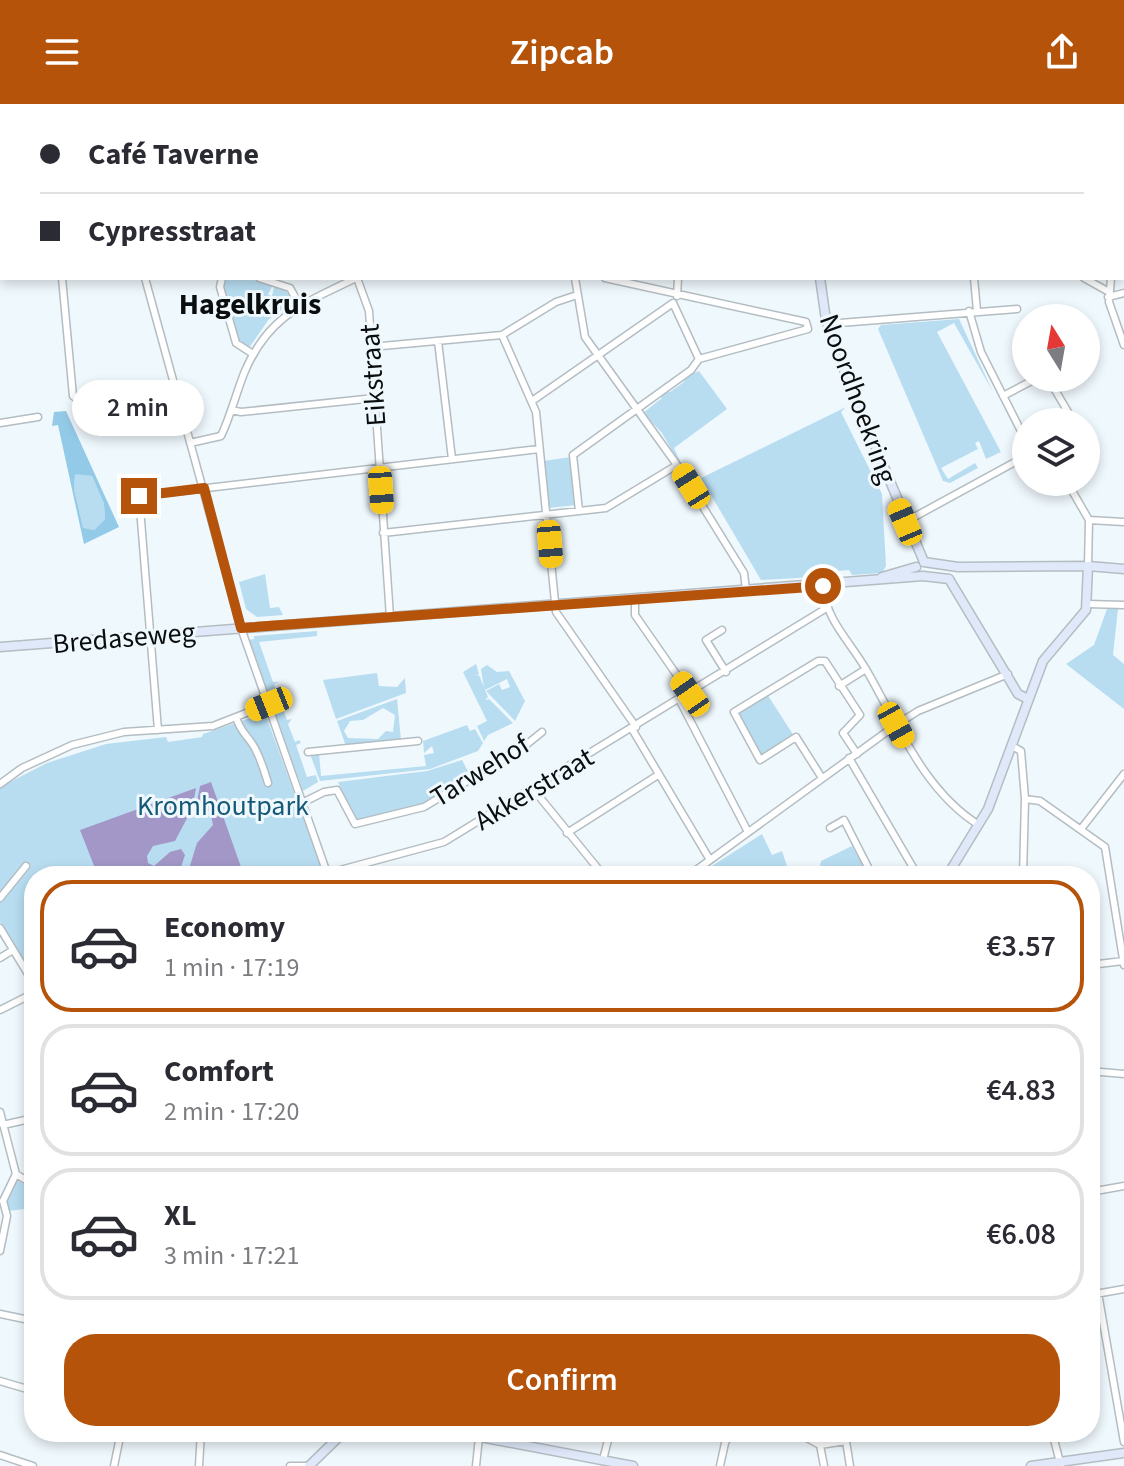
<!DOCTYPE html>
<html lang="en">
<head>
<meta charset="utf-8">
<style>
  body { margin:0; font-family:"Source Sans 3",sans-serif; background:#f2f2f3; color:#2b2b33; height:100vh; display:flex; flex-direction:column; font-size:30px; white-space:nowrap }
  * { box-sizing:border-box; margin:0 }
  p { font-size:26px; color:#7c7c81 }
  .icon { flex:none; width:44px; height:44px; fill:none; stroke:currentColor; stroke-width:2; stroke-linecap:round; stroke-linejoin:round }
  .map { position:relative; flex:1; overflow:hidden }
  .side { position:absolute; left:24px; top:762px; width:1076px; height:576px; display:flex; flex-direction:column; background:#fff; border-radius:32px; box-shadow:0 4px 12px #0003 }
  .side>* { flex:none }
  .banner { position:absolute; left:0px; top:0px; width:1124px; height:176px; box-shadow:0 4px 12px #0003; display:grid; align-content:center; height:176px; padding:0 40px; background:#fff }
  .needle { width:52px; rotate:349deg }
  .controls { position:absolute; left:1012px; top:200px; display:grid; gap:16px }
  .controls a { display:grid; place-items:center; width:88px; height:88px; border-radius:50%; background:#fff; box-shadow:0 4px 12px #0003; font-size:40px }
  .end { position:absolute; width:36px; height:36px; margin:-18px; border:10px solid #b45309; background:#fff; box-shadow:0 0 0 4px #fff }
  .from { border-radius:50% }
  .bubble { position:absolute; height:56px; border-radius:28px; background:#fff; box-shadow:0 4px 12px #0003; font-size:26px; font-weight:600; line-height:56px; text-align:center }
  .car { position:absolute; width:24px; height:48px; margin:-24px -12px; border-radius:10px; box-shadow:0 0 6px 2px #0007; background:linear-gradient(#f5c518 24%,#345 0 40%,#f5c518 0 76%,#345 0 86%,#f5c518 0) }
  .banner b { display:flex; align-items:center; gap:28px; height:76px; font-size:30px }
  .banner b+b { border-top:2px solid #e1e1e2 }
  .banner i { width:20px; height:20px; background:#2b2b33 }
  ul { padding:14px 0 0; list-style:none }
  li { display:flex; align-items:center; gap:24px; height:132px; margin:0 16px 12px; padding:0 24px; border:4px solid #e1e1e2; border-radius:32px }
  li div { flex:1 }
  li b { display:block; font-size:30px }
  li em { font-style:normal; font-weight:600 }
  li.on { border-color:#b45309 }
  li>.icon { width:72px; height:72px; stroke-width:1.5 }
  .primary-button { display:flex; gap:16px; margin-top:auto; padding:16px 40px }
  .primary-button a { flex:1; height:92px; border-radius:32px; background:#b45309; color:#fff; font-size:32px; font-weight:600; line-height:92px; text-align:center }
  header { display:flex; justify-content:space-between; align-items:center; height:104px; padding:0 40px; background:#b45309; color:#fff; font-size:36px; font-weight:600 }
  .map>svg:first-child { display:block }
  .green { fill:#b8ddf1; fill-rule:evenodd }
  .forest { fill:#93cae7; fill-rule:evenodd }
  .water { fill:#a297c7 }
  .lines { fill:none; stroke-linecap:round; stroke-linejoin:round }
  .street-casing { stroke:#b4bdc2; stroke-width:9 }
  .secondary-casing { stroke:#b4bdc2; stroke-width:11 }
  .street { stroke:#fff; stroke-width:6 }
  .secondary { stroke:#e0e9fa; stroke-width:8 }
  .route { stroke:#b45309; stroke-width:10 }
  .labels { text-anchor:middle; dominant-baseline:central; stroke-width:6; stroke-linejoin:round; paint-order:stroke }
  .street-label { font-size:28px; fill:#0b0e0f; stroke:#eff8fd }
  .park-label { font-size:28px; fill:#155976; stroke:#eff8fd }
  .neighbourhood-label { font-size:30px; font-weight:bold; fill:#0b0e0f; stroke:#eff8fd }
</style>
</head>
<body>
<header><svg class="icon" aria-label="menu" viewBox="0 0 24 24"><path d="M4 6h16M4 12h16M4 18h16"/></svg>Zipcab<svg class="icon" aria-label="share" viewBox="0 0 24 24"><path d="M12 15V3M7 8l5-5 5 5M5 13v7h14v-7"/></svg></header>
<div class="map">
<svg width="1124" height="1362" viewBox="0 0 1124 1362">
  <rect width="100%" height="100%" fill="#eff8fd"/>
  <path class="green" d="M227,174H246L272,182L268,191L272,192L274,183L286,187L293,197L269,215L249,244L240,239L224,183Z
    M959,215L993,288L954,219L937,228L1001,348L986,355L979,337L975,339L978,345L941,364L948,375L975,359L978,364L950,379L943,377L878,225L881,221Z
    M699,267L727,305L674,344L688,374L662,329L643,309L662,294L658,290L664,286L670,288L684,278L686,272Z
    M846,303L841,308L882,390L886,462L882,469L852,471L849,466L837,467L833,472L761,476L701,374Z
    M571,353L576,401L549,404L543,357Z
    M75,369L92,372L104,400L105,415L94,426L83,425L74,385Z
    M265,470L270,504L279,503L283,511L257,513L246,505L239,478Z
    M1107,505H1118L1113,551L1124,560V605L1066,560L1094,541Z
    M317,527V532L259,538L273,578H279L274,580L278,591L283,590L270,595L249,536L254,535V532Z
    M476,560L479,570L475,572L479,571L488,593L485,596L489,595L513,619L488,631L484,637L477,622L487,617L463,568Z
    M487,561L497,568L509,567L525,597L515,617L486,587L499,580L502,586L510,583L507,575L485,586L484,584L481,565Z
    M377,569L379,582L397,583L405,574L406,589L336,615L323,576Z
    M767,590L794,632L760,653L736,609Z
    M397,595L401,636L346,642L337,617ZM383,604L395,611L393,628L386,627L378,635L348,634L344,627L350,617L363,616Z
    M284,597L281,600L287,616L292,615L288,620L295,638L299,636L301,639L296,641L307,673L316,671L318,678L303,687L272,601Z
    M265,609L323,768L311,772H34V876L0,818V683L47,659L106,640L166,633L168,638L202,633L203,630Z
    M467,621L470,627L475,625L483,639L478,647L430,665L320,677L310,650L319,649L321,672L426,662L424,651L434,649L432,642L424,649L423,637Z
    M462,656L471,673L422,701L354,717L338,678L427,667Z
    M762,730L772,751L782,747L789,768L793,770L802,763L806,771L820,762L821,757L852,742L866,767L873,770L868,768V772H696Z
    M15,1075L34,1086V1104L8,1107L6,1101Z"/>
  <path class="forest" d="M66,307L119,423L84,440L58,321L52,322L54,308ZM75,370L92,372L104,400L105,415L94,426L83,424L74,385Z"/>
  <path class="water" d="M211,678L241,763L217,772H98L80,726L196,684L192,705L175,737L153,742L147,752L148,759L154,762L170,748L181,745L185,751L181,763L189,765L197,739L213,721L210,707L196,703L200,682Z"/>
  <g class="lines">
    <g class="street-casing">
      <path id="street" d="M0,0L55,2
        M290,0L291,2
        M430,0V2
        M551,0L552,2
        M913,0L916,2
        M932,0V2
        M88,2L109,0
        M402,2L410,0
        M696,2V0
        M1122,3H1124
        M1122,96L1124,82
        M0,106H2
        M62,174L73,292L77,295L173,284
        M145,174L241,524L328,772
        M222,174L220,183L236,239L253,250
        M259,174L290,184L300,202
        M357,174L369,207L390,513
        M575,174L585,233L677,361L744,469L746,486
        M974,174L977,207
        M1084,174L1109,188
        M1111,174L1109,198L1124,241
        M677,192L678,174
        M1108,193L1124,189
        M969,207L981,248L1026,337
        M827,220L1017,205
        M502,231L536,308L556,508L636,623
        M438,237L452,355
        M371,243L502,231L556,198L577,191
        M1048,274L1068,308
        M1003,292L1037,274
        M532,297L673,199L699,255L808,225L806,218L605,174
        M231,306L241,308L375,294
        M0,319L38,313
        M190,339L221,332C231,311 236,289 245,267C269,211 305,199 356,174
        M1067,378L1089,416L1088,462
        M579,407L573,351L691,266L699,255
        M1089,416L1124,418
        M905,418L1026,352
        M383,429L606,404L677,361
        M823,482C826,517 850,537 867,567C898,621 925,688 979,721
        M635,495V511L690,590
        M1088,500L1124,501
        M722,526L706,536L726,568
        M839,582L866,565
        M680,597L748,728
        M236,613C240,627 246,630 253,641C260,652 264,666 268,679
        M632,625L710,756
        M158,626L139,392L539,345
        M1012,642L1021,647L1025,695L1023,772
        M308,648L418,637
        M849,654L918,772
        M822,674L796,633L760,656L734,608L818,557H825L860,611L843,629L857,650
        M0,680L22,664L72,641L124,628L213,622L269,600
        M533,685L604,772
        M1025,695L1040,697L1105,743L1124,861
        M302,699L324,688L337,686L355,720L424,703L521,645L542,628
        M830,724L844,716L869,765L877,772
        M1081,725L1124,670
        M567,729L658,671
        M318,772L444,738L825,505
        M688,772L896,621L918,607L1008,570
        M0,794L26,762
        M0,824L34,880
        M0,854L13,846
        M1090,861L1123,857
        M0,906L34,889
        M1090,967L1124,970
        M0,1008L16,1070
        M3,1021L34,1014
        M1090,1088L1124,1082
        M3,1097L16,1070L34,1081
        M0,1147L7,1112L3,1097
        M1098,1189L1124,1338
        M1090,1191L1124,1185
        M0,1210L34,1217
        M0,1277L34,1287
        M796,1328L820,1341
        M1052,1328L1061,1362
        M846,1337L850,1362
        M846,1337L854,1328
        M517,1339L519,1328
        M820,1341L846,1337
        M820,1341L824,1362
        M0,1351L33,1362
        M603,1356L610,1328
        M114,1362L121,1328
        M199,1362L201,1328
        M290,1362H307
        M476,1362L479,1333
        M720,1362L725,1339L731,1328"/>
    </g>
    <g class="secondary-casing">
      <path id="secondary" d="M811,0V2
        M303,2L311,0
        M365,2L373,0
        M0,48H2
        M0,63H2
        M820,174L826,216L848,277L924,458
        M924,458L958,463L1088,462L1124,465
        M882,473L916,463
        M949,475L1018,590L1028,595
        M0,543L923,472L949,475
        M947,772L988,705L1043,557L1086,506L1088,462
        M356,1328H366
        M454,1328L633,1362
        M309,1362L344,1328
        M1031,1362L1124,1349"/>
    </g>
    <use href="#street" class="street"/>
    <use href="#secondary" class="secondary"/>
  </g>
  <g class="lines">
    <path class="route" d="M139,392L204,384L241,524L823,482"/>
  </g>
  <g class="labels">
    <g class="street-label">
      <text transform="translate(373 271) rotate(-94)">Eikstraat</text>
      <text transform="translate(858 295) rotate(70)">Noordhoekring</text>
      <text transform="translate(124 534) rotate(-5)">Bredaseweg</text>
      <text transform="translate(480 667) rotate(-32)">Tarwehof</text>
      <text transform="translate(534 685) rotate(-31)">Akkerstraat</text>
    </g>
    <g class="park-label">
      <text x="223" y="702">Kromhoutpark</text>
    </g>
    <g class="neighbourhood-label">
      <text x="250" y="200">Hagelkruis</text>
    </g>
  </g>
</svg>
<div class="controls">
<a><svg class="needle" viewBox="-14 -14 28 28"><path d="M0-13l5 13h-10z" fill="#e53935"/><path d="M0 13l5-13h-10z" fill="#7c7c81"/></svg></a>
<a><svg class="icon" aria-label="layers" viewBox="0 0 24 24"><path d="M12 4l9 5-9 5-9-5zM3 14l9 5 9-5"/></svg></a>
</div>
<i class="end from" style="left:823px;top:482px"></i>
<i class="end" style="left:139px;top:392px"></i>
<div class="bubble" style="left:72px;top:276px;width:132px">2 min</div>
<i class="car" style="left:691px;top:382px;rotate:328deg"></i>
<i class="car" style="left:381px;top:386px;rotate:176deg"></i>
<i class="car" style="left:905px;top:418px;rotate:337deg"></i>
<i class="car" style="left:550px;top:440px;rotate:175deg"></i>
<i class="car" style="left:690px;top:590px;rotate:325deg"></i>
<i class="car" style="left:269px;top:600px;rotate:248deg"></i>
<i class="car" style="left:896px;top:621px;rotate:151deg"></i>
<div class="banner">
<b><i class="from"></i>Café Taverne</b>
<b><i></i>Cypresstraat</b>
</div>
<section class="side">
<ul>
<li class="on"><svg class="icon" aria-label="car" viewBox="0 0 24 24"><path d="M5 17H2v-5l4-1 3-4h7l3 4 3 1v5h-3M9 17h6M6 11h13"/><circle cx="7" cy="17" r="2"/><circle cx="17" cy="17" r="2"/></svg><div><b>Economy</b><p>1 min · 17:19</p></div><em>€3.57</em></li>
<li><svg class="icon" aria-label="car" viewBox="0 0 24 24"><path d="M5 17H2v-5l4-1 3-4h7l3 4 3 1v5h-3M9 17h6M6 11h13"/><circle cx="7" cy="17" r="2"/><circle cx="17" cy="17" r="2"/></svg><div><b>Comfort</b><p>2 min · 17:20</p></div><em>€4.83</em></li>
<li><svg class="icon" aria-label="car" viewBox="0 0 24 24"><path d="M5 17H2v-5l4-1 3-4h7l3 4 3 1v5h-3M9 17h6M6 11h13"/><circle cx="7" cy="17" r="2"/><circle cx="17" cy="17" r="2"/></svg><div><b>XL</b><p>3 min · 17:21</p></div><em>€6.08</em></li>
</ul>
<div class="primary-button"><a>Confirm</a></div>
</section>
</div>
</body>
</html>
